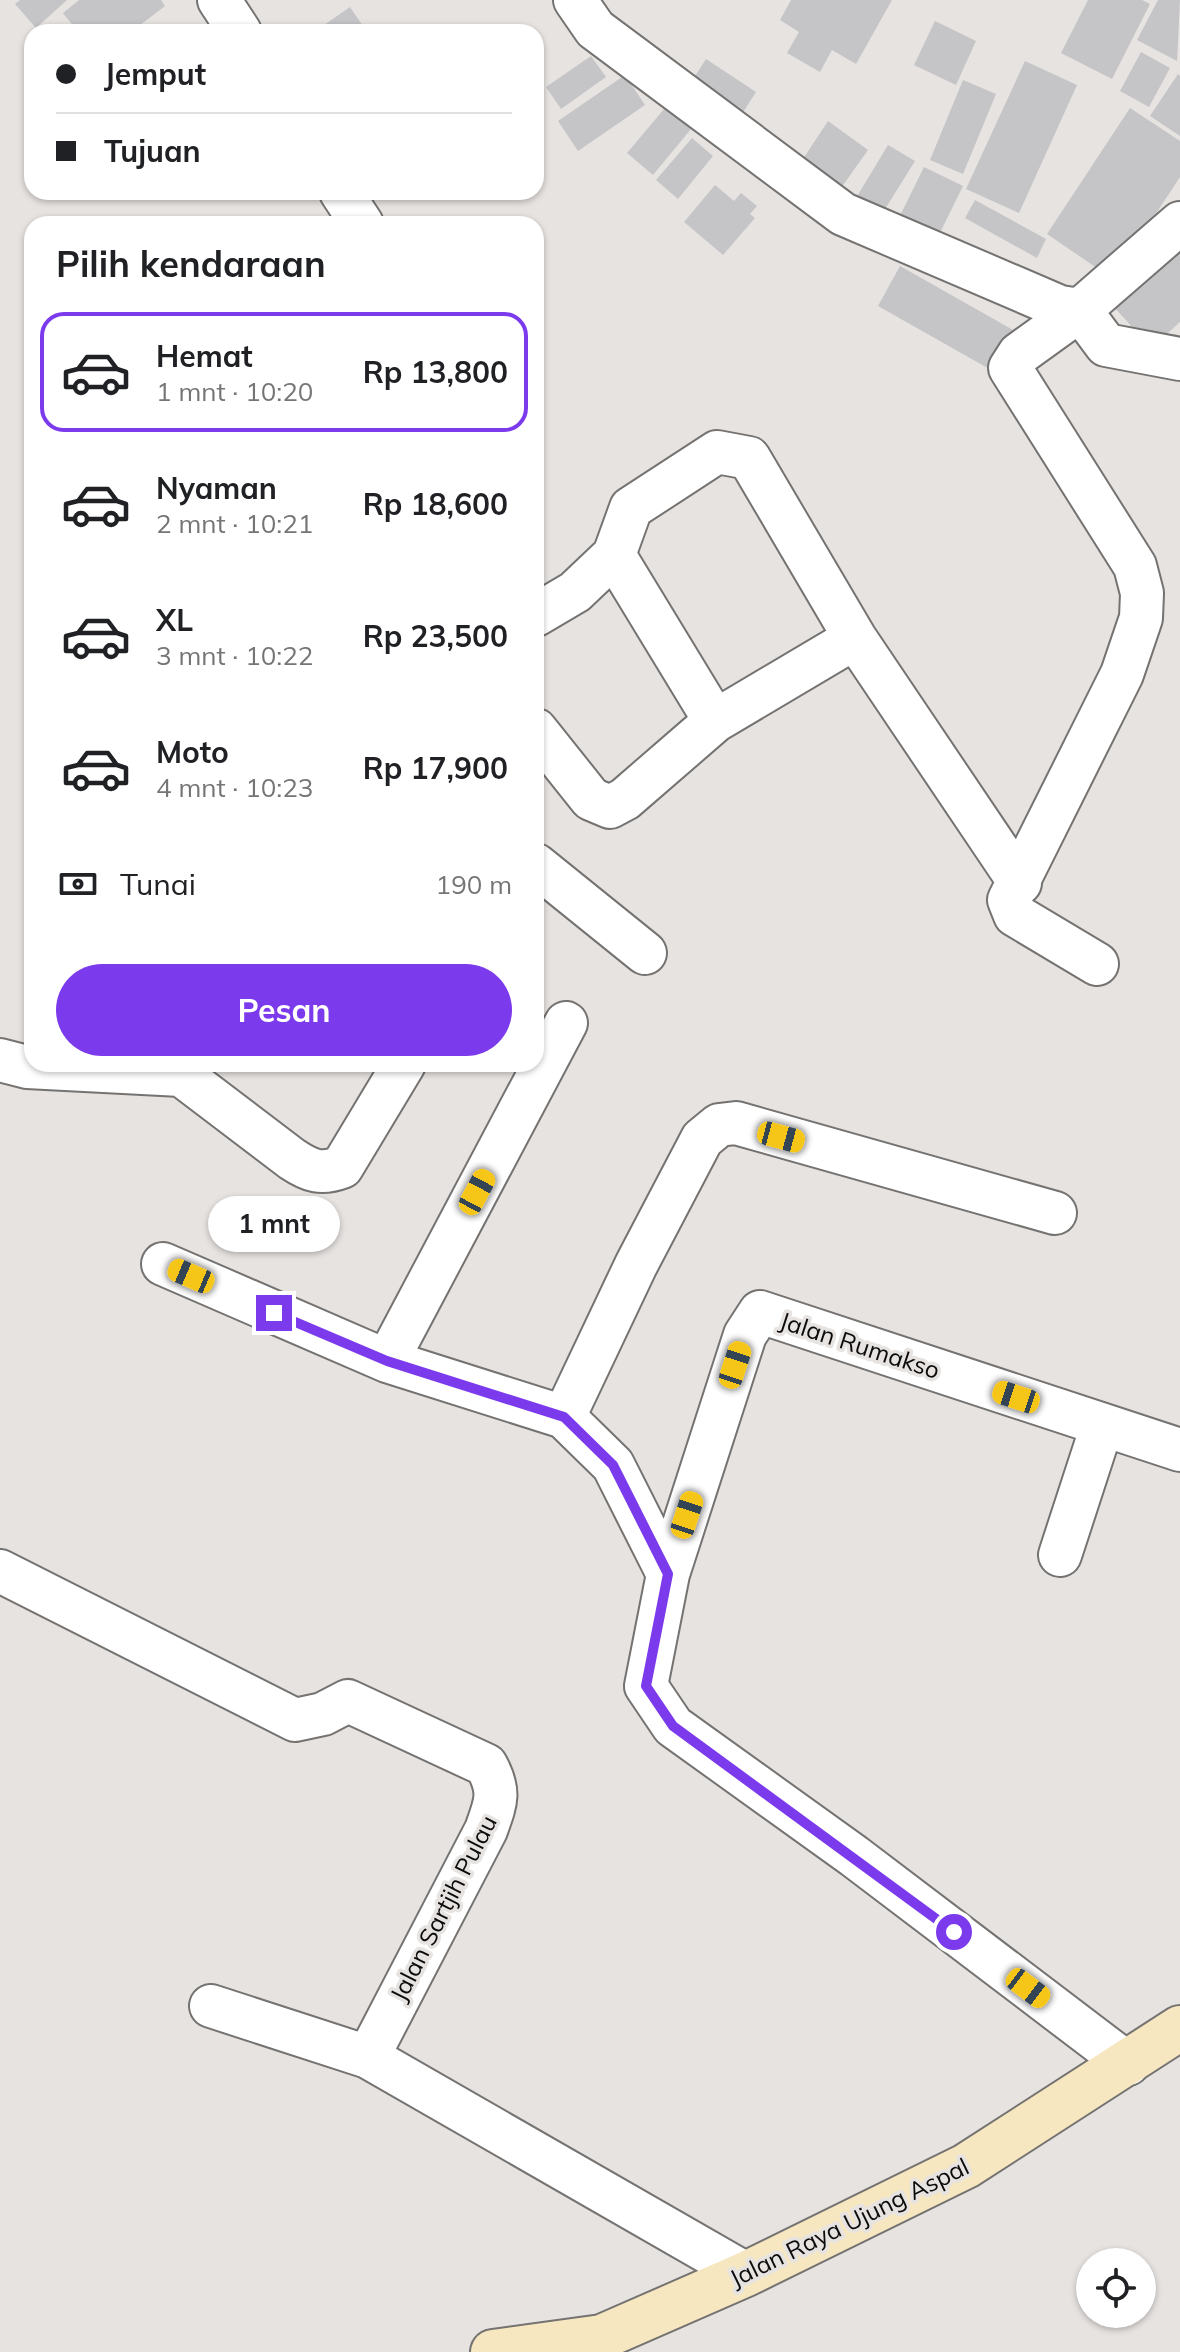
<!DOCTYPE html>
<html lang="id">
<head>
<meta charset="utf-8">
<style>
  body { margin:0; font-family:Mulish,sans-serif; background:#f2f2f2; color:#202124; height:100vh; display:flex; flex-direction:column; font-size:30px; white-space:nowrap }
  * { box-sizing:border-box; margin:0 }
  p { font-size:26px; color:#757577 }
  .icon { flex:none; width:44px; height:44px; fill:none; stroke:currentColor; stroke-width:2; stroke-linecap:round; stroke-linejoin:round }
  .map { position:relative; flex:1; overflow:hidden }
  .sheet { position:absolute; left:24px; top:216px; width:520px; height:856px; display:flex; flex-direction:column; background:#fff; border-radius:24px; box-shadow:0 2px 6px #0004 }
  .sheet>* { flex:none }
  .banner { position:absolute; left:24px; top:24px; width:520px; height:176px; border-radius:24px; box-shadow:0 2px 6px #0004; display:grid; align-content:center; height:176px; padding:0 32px; background:#fff }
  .controls { position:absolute; left:1076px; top:2248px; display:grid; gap:16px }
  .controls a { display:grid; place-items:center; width:80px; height:80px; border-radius:50%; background:#fff; box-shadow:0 2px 6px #0004; font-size:40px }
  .end { position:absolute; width:36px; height:36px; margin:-18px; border:10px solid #7c3aed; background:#fff; box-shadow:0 0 0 4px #fff }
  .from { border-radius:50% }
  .bubble { position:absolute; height:56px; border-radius:28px; background:#fff; box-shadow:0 2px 6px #0004; font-size:26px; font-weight:700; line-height:56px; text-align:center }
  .car { position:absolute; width:24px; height:48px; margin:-24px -12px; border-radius:10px; box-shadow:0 0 6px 2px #0007; background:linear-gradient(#f5c518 24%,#345 0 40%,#f5c518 0 76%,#345 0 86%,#f5c518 0) }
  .banner b { display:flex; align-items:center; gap:28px; height:76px; font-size:30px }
  .banner b+b { border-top:2px solid #e0e0e0 }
  .banner i { width:20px; height:20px; background:#202124 }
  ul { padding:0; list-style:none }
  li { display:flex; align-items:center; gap:24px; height:120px; margin:0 16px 12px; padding:0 16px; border:4px solid transparent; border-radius:24px }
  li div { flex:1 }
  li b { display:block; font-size:30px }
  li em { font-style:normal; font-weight:700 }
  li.active { border-color:#7c3aed }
  li>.icon { width:72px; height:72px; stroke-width:1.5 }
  h2 { padding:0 32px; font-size:36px; line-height:96px }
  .pay { display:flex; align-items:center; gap:20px; height:88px; padding:0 32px; font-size:30px }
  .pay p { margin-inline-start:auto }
  .cta { display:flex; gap:16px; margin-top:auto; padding:16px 32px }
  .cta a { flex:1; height:92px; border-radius:48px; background:#7c3aed; color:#fff; font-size:32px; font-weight:700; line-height:92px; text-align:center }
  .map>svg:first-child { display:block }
  .building { fill:#c5c5c8 }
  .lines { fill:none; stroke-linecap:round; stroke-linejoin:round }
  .street-casing { stroke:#757371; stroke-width:46 }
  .secondary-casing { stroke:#757371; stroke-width:48 }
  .street { stroke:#fff; stroke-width:42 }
  .secondary { stroke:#f7e7c1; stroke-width:44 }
  .route { stroke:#7c3aed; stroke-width:10 }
  .labels { text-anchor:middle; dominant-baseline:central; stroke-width:7; stroke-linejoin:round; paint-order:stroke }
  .street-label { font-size:24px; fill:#0c0b0b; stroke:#e6e3e1 }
</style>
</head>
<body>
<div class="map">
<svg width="1180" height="2352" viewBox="0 0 1180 2352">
  <rect width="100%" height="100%" fill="#e6e3e1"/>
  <path class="building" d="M20,0H67L36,28L15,4Z
    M79,0H161L165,6L131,32H78L63,13Z
    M791,0H892L856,64L832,50L820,72L787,53L799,32L780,20Z
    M1088,0H1142L1150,4L1112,79L1061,53Z
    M1158,0H1180L1177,61L1137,40Z
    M350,7L367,32H314Z
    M935,21L976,41L956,85L914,65Z
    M1141,52L1170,68L1149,107L1120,91Z
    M591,56L606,77L561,109L546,87Z
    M706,59L756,92L740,117L690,84Z
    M1025,61L1077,85L1019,213L966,189Z
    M1178,74L1180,76V136L1150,116Z
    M625,75L645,105L578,151L558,121Z
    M963,80L996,94L963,174L930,160Z
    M665,108L691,129L653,175L627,153Z
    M1130,108L1180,141V177L1113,279L1047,234Z
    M828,121L868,150L836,195L797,168Z
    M692,138L713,156L678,199L656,180Z
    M888,145L915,161L882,214L856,198Z
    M924,167L963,186L934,245L895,226Z
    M715,185L734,201L741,193L757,206L750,214L755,218L723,255L684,222Z
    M975,200L1046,239L1037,258L965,218Z
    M1180,249V322L1151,348L1115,308Z
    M900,266L1022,335L1000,375L878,306Z"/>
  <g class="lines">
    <g class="street-casing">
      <path id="street" d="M219,0L240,32
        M575,0L595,29L843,214L1060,307L1080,310L1106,345L1180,359
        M341,192L362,224
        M614,555L715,721L855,638
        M536,615L575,592L614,555L631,508L717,452L749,458L855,638L1020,883
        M536,730L591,799L610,807L625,799L715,721
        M536,865L645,953
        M1097,964L1015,915L1009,900L1122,674L1141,618L1142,593L1135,566L1010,368L1019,354L1080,310L1180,223
        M0,1060L27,1067L181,1075
        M167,1064L292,1159C310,1171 321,1175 342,1167L404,1064
        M163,1264L387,1361L564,1417L613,1465L668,1574
        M387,1361L566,1023
        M564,1417L636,1265L702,1139L719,1125L736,1123L1055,1213
        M1060,1555L1102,1426
        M0,1571L295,1720L323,1714L348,1701L486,1765C501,1792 496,1802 486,1830L368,2057L746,2274
        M211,2006L368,2057
        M1128,2064L854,1856L673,1726L646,1686L668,1574L745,1335L760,1312L1180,1450"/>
    </g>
    <g class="secondary-casing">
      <path id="secondary" d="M493,2352L602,2337L746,2274L966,2166L1180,2028"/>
    </g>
    <use href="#street" class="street"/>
    <use href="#secondary" class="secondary"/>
  </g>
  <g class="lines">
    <path class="route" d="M274,1313L387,1361L564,1417L613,1465L668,1574L646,1686L673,1726L954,1932"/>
  </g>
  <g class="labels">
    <g class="street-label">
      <text transform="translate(860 1345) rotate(18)">Jalan Rumakso</text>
      <text transform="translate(443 1908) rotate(-63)">Jalan Sartjih Pulau</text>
      <text transform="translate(849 2222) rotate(-26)">Jalan Raya Ujung Aspal</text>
    </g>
  </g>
</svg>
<div class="controls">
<a><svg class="icon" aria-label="locate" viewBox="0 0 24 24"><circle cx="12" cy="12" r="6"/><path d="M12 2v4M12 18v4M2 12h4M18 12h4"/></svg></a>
</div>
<i class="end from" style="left:954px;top:1932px"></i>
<i class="end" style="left:274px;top:1313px"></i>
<div class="bubble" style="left:208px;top:1196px;width:132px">1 mnt</div>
<i class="car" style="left:781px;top:1137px;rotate:105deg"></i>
<i class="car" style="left:477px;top:1192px;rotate:28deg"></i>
<i class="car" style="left:191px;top:1276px;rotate:293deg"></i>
<i class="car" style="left:735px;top:1365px;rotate:18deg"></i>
<i class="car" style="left:1016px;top:1397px;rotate:288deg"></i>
<i class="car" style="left:687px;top:1515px;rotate:18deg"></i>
<i class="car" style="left:1028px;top:1988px;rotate:127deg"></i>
<div class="banner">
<b><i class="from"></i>Jemput</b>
<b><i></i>Tujuan</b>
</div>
<section class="sheet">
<h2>Pilih kendaraan</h2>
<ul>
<li class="active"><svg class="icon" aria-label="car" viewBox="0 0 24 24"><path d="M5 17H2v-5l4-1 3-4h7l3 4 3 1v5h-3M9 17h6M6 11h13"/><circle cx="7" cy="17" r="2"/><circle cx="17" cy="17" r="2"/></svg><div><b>Hemat</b><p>1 mnt · 10:20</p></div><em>Rp 13,800</em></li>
<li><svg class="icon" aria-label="car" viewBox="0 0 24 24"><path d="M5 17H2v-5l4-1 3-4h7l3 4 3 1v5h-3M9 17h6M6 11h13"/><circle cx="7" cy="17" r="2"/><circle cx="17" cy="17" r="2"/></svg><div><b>Nyaman</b><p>2 mnt · 10:21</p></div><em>Rp 18,600</em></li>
<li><svg class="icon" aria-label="car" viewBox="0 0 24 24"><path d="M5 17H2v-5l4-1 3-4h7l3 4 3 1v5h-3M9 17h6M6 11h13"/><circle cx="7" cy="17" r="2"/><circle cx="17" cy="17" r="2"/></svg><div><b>XL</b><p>3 mnt · 10:22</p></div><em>Rp 23,500</em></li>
<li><svg class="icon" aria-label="car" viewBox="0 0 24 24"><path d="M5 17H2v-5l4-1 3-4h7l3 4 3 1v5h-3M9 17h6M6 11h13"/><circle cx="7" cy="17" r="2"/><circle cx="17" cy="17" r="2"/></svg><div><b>Moto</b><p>4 mnt · 10:23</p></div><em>Rp 17,900</em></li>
</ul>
<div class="pay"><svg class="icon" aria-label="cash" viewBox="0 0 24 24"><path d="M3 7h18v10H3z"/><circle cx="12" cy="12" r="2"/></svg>Tunai<p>190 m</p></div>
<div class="cta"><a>Pesan</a></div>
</section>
</div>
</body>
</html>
